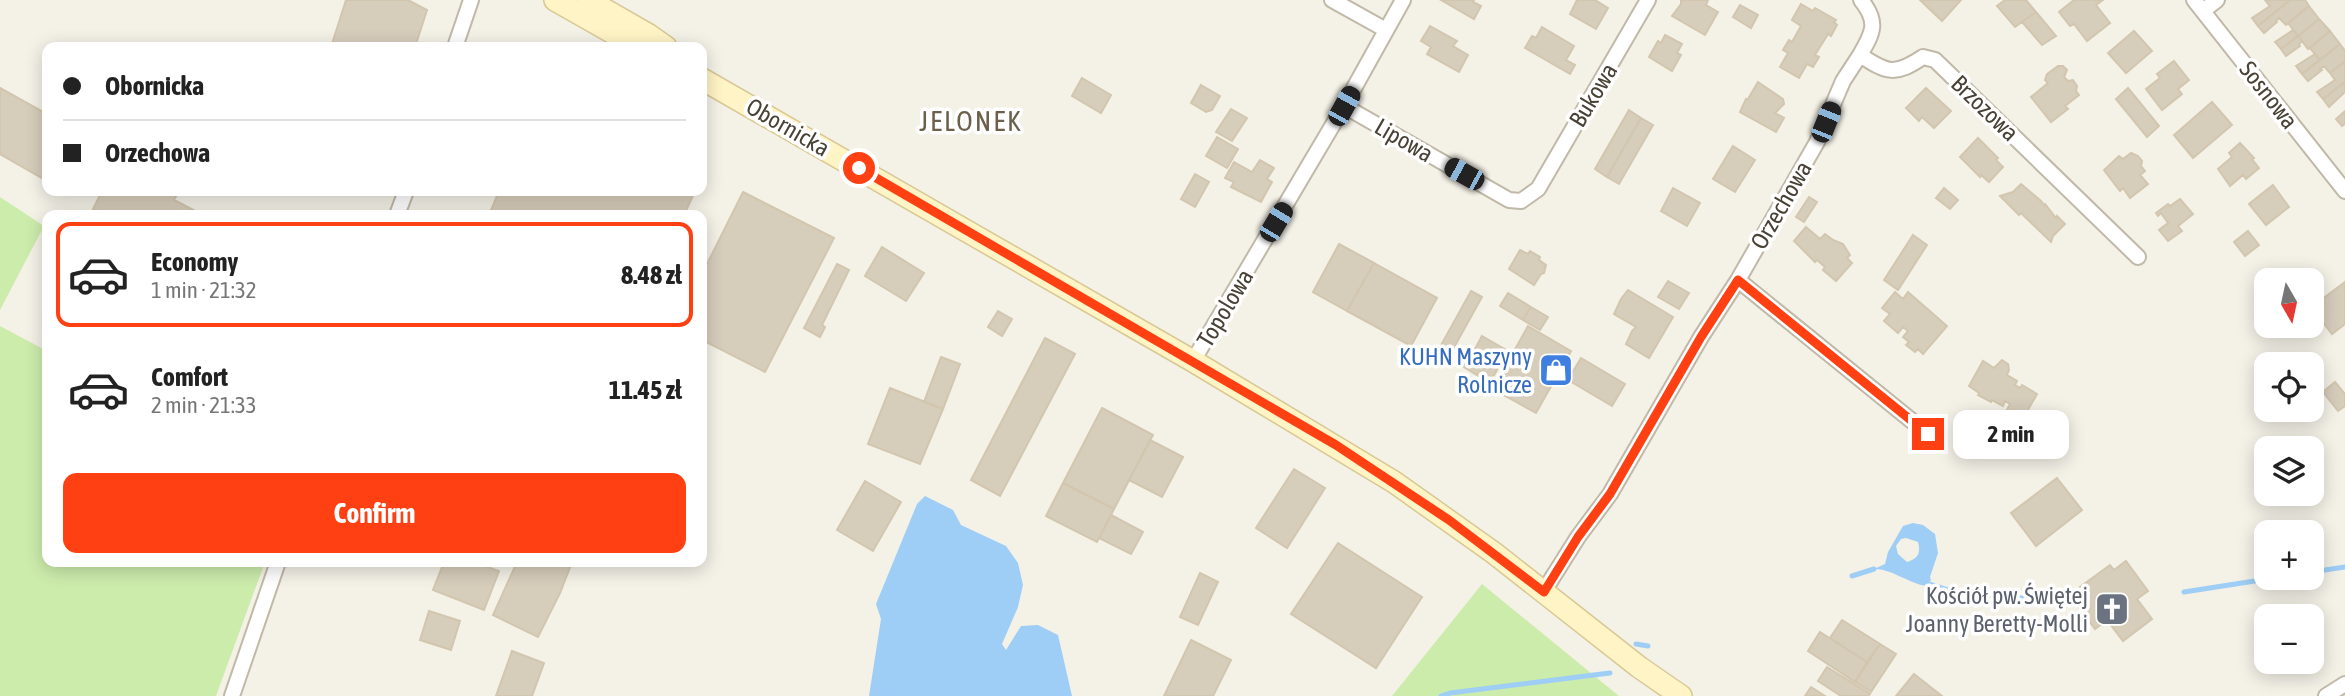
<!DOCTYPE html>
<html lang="en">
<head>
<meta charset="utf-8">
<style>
  body { margin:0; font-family:"Asap Condensed",sans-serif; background:#f6f6f6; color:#222; height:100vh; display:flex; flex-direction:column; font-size:26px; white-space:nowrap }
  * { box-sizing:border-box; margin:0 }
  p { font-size:23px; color:#767676 }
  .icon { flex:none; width:38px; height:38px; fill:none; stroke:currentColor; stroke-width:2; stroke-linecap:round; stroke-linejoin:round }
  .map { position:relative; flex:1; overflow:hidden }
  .drawer { position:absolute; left:42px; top:210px; width:665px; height:357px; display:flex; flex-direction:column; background:#fff; border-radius:14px; box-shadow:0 4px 18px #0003 }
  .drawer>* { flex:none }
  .banner { position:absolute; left:42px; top:42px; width:665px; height:154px; border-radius:14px; box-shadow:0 4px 18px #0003; display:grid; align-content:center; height:154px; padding:0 21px; background:#fff }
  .needle { width:46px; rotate:171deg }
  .controls { position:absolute; left:2254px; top:268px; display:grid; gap:14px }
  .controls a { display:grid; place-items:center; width:70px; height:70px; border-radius:14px; background:#fff; box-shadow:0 4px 18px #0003; font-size:35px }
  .end { position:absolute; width:32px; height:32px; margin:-16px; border:9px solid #ff4013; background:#fff; box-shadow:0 0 0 4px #fff }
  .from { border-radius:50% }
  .bubble { position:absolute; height:49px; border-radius:14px; background:#fff; box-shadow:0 4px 18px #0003; font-size:23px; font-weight:700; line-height:49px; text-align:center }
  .car { position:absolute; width:21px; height:42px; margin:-21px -10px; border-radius:9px; box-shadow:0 0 5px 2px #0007; background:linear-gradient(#222 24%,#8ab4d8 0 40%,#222 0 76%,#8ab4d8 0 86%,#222 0) }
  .banner b { display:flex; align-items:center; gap:24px; height:66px; font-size:26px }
  .banner b+b { border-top:2px solid #e0e0e0 }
  .banner i { width:18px; height:18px; background:#222 }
  ul { padding:12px 0 0; list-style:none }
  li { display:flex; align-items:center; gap:21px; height:105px; margin:0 14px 10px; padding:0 7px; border:4px solid transparent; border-radius:14px }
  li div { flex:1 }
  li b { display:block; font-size:26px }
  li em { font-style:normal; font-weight:700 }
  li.current { border-color:#ff4013 }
  li>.icon { width:63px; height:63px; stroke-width:1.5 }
  .button { display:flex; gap:14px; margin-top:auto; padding:14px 21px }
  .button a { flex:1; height:80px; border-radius:14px; background:#ff4013; color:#fff; font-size:28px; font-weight:700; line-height:80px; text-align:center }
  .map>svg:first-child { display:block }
  .green { fill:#ccecac }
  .water { fill:#9ecef6; fill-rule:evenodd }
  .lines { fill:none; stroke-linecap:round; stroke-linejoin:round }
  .stream { stroke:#9ecef6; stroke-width:5 }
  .building { fill:#d7cdbb; stroke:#d2c6ae; stroke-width:2 }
  .street-casing { stroke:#c1b9a8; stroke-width:18 }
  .secondary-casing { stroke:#d8c893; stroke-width:24 }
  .street { stroke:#fff; stroke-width:14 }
  .secondary { stroke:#fff4c6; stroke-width:21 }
  .route { stroke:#ff4013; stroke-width:9 }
  .labels { text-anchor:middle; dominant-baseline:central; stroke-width:7; stroke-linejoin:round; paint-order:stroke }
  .street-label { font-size:24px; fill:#484135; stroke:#fff }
  .shop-label { font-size:24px; fill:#366cbe; stroke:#fff; text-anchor:end }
  .worship-label { font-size:24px; fill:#5b616d; stroke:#fff; text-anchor:end }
  .quarter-label { font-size:28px; letter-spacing:2px; fill:#6c604b; stroke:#fff }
</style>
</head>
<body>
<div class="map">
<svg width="2345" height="696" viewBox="0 0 2345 696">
  <rect width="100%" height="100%" fill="#f4f1e7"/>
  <path class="green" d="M0,197L44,226L0,310Z
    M0,326L47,351V562H265L216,696H0Z
    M1482,584L1619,696H1392Z"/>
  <path class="water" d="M925,496L953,510L961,525L1006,546L1018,563L1023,585L1018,607L1002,644L1006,650L1021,626L1038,625L1058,635L1072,696H869L881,619L876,604L917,504Z
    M1913,523L1923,525L1935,534L1938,553L1930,577L1931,580L1926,586C1908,583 1892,569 1874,569L1885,564L1888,552L1903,526ZM1906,538L1918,542C1921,553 1918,559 1907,562L1898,554L1896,546L1901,539Z"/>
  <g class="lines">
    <path class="stream" d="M2312,572L2345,567
      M1852,576L1874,569
      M1929,584L1954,592L2043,600
      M2184,592L2274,578
      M1636,644L1648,646
      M1441,696L1450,693L1610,673"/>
  </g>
  <path class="building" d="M346,0H408L427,10L415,47H331Z
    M1441,0H1474L1473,2L1481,6L1474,19Z
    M1577,0H1595L1608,8L1596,29L1570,14Z
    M1681,0H1708L1706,5L1718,12L1705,35L1672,16L1681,4Z
    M1920,0H1961L1942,21Z
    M2005,0H2026L2036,12L2015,27L1997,6Z
    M2074,0H2103L2096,5L2110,23L2087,41L2074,24L2070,26L2059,12Z
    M2265,0H2290L2258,26L2252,18L2270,6Z
    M2290,0H2305L2309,6L2286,25L2279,18L2276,21L2277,22L2264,33L2258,26Z
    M1801,4L1813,11L1815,8L1836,20L1834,22L1837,25L1831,36L1828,34L1815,55L1819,57L1813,67L1807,64L1799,78L1780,67L1788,53L1783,50L1789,40L1792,42L1801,26L1792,20Z
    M1740,5L1758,15L1751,28L1733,17Z
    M2309,6L2319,19L2298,36L2288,23Z
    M2036,12L2056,36L2042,45L2022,22Z
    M2319,19L2330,31L2308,49L2298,36Z
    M1430,26L1457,41L1453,46L1468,55L1459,72L1427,54L1431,47L1421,41Z
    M1542,27L1574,46L1566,60L1575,65L1570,74L1525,48L1532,36L1536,38Z
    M2293,30L2298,36L2281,49L2275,42Z
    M2134,31L2152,51L2126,73L2108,53Z
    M2330,31L2340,44L2320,60L2310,48Z
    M1665,35L1682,44L1677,53L1681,55L1672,71L1649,57L1658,41L1661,43Z
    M2298,36L2302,41L2299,44L2300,46L2286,56L2281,49Z
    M2340,44L2345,51V61L2330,73L2324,66L2320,69L2322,70L2308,81L2302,74Z
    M2315,54L2320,60L2302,74L2296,66Z
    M2174,61L2189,80L2178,89L2182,94L2162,110L2146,89L2160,78L2157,74Z
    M2345,61V82L2323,99L2317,92L2335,80L2330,73Z
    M2058,66H2063L2067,70L2064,77L2068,81L2073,80L2077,86L2076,91L2079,95L2065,106L2068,109L2051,122L2031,97L2048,83L2045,80L2047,74Z
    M1082,78L1111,95L1101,113L1072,96Z
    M1758,82L1783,99L1784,104L1775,113L1784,118L1776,132L1740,112L1746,99H1748Z
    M2345,82V92L2329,107L2323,99Z
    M1201,85L1220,96L1212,110L1206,112L1191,103Z
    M0,88L47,114V181L0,154Z
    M1926,88L1951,111L1934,128L1922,117L1919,121L1906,108Z
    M2128,88L2159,126L2147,137L2116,99Z
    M2212,102L2232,125L2193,158L2174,135Z
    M1231,109L1247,118L1232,141L1216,132Z
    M1629,110L1641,118L1607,177L1595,169Z
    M2345,111V124L2342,126L2336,119Z
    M1641,118L1653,125L1619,184L1607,177Z
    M1217,137L1238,149L1227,168L1206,156Z
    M1978,138L1998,158L1996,160L2003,167L1989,182L1981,175L1980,177L1960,157Z
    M2240,143L2254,158L2252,159L2259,168L2246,179L2243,175L2230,186L2218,169L2232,157L2229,153Z
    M1733,146L1755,160L1735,192L1713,179Z
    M2131,153L2138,156L2142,161L2141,166L2145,171L2140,175L2148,184L2130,198L2123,188L2120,191L2104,170L2119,156L2123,159Z
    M1260,160L1274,168L1267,179L1272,182L1261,202L1231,187L1234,182L1225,178L1234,162L1252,172Z
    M1195,174L1209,182L1195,207L1181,199Z
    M2021,184L2041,201L2044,205L2045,204L2056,218L2057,216L2065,224L2053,236L2051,242L2021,213L2019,215L2000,196L2013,192Z
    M2273,185L2289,207L2266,225L2249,204Z
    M1673,188L1700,203L1687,226L1661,211Z
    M1944,188L1958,200L1950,209L1936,198Z
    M102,191H179L174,200L203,215H105L93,209Z
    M499,191H695L684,215H489Z
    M743,192L834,238L765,372L702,340V274Z
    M1809,197L1817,202L1804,222L1796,217Z
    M2180,199L2193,214L2178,226L2182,231L2168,241L2159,230L2168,223L2161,213L2158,216L2156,213L2168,204L2170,206Z
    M1806,227L1820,239L1825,234L1833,240L1843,244L1850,255L1847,258L1852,263L1836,281L1823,270L1825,267L1817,260L1815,262L1794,241Z
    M2248,231L2259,245L2245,256L2234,242Z
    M1913,235L1927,245L1898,290L1884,280Z
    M1339,244L1374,263L1347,311L1313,292Z
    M882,247L924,273L906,301L865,276Z
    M1520,250L1528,254L1530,251L1540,257L1539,260L1546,265L1544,273L1541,274L1534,285L1509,269Z
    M1374,263L1437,298L1411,346L1347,311Z
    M837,264L849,270L822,325L825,327L820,337L804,328Z
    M1668,281L1689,293L1679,309L1658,297Z
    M2345,282V324L2332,334L2315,312L2324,305L2321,300Z
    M1628,290L1673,317L1649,358L1626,344L1632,331L1636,327L1614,314L1621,299Z
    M1471,291L1482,297L1451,353L1440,347Z
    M1895,292L1903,299L1908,292L1947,326L1923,354L1918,349L1915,352L1906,345L1909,342L1903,337L1908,331L1903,327L1898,333L1884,321L1890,314L1882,308Z
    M1508,293L1531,307L1523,320L1500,306Z
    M1531,307L1548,317L1540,330L1523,320Z
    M998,311L1012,319L1002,336L988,327Z
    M1528,326L1571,351L1536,413L1493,389Z
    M1482,336L1508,351L1497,368L1493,365L1494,362L1474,351Z
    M1045,338L1075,354L1000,496L971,480Z
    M1470,352L1498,368L1490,383L1462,366Z
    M941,357L960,364L943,409L924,402Z
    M1581,358L1625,384L1612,406L1568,380Z
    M2002,360L2008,364L2009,370L2007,375L2017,381L2015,385L2020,388L2022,385L2037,394L2020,424L2004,415L2010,404L2005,401L2003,406L1992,400L1991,402L1978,395L1979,393L1969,386L1983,361L1994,368Z
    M2335,382L2345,394V406L2338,411L2323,392Z
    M890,388L943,409L920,464L868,444Z
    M1102,408L1153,435L1114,509L1063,483Z
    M1150,440L1183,457L1162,497L1129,480Z
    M1294,469L1325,488L1287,548L1256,528Z
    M2057,478L2082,510L2036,546L2011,513Z
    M865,481L901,502L873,551L837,530Z
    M1063,483L1114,509L1097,542L1046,516Z
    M1111,515L1143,532L1131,554L1099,538Z
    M1338,543L1422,597L1376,668L1291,614Z
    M2126,561L2148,591L2137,599L2152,619L2123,641L2107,620L2095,629L2073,600L2083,591L2080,587L2110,565L2114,570Z
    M444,562H473L499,571L484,610L433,590Z
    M517,562H572L560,593L538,637L493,615Z
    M1200,573L1218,582L1198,625L1180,617Z
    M429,611L460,621L451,650L420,640Z
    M1842,620L1880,644L1867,662L1830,638Z
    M1820,632L1867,662L1855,682L1808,651Z
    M1191,640L1231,660L1213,696H1164Z
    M1880,644L1896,654L1871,692L1855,682Z
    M512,651L544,663L532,696H496Z
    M1827,667L1870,694L1868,696H1841L1818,681Z
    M1914,674L1942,696H1896Z
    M1811,687L1825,696H1805Z"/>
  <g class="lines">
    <g class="street-casing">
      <path id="street" d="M1332,0L1386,30
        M1861,0C1879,22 1873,33 1860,55C1887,73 1895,76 1923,57L1935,60L2138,257
        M2194,0L2345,191
        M2203,11L2217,0
        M455,47L471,0
        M1344,106L1509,200L1521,201L1538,189L1648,0
        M397,215L406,191
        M1738,280L1928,434
        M1193,361L1344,106L1403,0
        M1544,591L1578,537L1610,494L1701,337L1738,280L1817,142L1843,81L1860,55
        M232,696L278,562
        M2326,696L2345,684"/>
    </g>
    <g class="secondary-casing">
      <path id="secondary" d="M555,0L638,47
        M588,0L649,35L666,47
        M702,79L1193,361L1394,482L1494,553L1639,667L1681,696"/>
    </g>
    <use href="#street" class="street"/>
    <use href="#secondary" class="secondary"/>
  </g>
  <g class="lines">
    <path class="route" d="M859,168L1336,445L1449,520L1544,592L1578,537L1610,494L1701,337L1738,280L1928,434"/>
  </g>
  <defs>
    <g id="shop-square" transform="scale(1.75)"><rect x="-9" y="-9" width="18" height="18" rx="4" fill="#3f7fe0" stroke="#fff"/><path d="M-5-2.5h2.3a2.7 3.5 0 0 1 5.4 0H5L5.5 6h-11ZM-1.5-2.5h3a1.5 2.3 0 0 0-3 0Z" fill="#fff"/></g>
    <g id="church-square" transform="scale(1.75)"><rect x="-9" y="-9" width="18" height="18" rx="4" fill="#6b7280" stroke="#fff"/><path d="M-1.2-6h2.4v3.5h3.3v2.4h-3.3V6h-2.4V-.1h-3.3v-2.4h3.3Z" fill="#fff"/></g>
  </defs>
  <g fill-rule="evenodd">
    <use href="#shop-square" x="1556" y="370"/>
    <use href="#church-square" x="2112" y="609"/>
  </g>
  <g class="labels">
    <g class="street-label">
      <text transform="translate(1593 95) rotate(-59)">Bukowa</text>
      <text transform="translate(2269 95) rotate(52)">Sosnowa</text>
      <text transform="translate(1985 108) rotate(44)">Brzozowa</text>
      <text transform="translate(788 127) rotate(30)">Obornicka</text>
      <text transform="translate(1404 140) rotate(30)">Lipowa</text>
      <text transform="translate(1781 205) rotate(-60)">Orzechowa</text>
      <text transform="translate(1225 308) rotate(-59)">Topolowa</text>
    </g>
    <g class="shop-label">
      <text x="1532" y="356">KUHN Maszyny<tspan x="1532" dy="28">Rolnicze</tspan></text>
    </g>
    <g class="worship-label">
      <text x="2088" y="595">Kościół pw. Świętej<tspan x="2088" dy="28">Joanny Beretty-Molli</tspan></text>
    </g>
    <g class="quarter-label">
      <text x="971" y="121">JELONEK</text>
    </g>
  </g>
</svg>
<div class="controls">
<a><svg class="needle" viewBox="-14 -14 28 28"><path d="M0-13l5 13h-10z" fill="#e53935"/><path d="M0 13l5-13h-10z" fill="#767676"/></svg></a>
<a><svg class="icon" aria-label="locate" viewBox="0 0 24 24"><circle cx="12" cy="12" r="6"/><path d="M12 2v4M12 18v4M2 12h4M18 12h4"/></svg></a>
<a><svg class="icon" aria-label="layers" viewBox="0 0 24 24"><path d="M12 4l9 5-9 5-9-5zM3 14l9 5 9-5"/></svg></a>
<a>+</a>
<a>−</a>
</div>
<i class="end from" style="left:859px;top:168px"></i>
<i class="end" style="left:1928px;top:434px"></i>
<div class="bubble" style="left:1953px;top:410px;width:116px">2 min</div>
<i class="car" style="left:1344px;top:106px;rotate:29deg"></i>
<i class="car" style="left:1826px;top:122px;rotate:22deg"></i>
<i class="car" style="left:1464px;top:174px;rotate:299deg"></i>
<i class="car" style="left:1276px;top:222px;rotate:31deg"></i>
<div class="banner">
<b><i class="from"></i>Obornicka</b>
<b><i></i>Orzechowa</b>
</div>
<section class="drawer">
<ul>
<li class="current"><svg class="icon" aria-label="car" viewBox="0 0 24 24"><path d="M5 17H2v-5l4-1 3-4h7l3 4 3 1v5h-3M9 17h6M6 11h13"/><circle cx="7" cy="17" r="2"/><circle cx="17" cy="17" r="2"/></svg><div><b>Economy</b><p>1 min · 21:32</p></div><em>8.48 zł</em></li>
<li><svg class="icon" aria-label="car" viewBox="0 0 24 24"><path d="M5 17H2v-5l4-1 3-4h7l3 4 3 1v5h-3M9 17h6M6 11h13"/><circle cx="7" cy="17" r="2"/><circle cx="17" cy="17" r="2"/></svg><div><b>Comfort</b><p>2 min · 21:33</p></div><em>11.45 zł</em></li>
</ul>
<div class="button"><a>Confirm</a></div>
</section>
</div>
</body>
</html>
